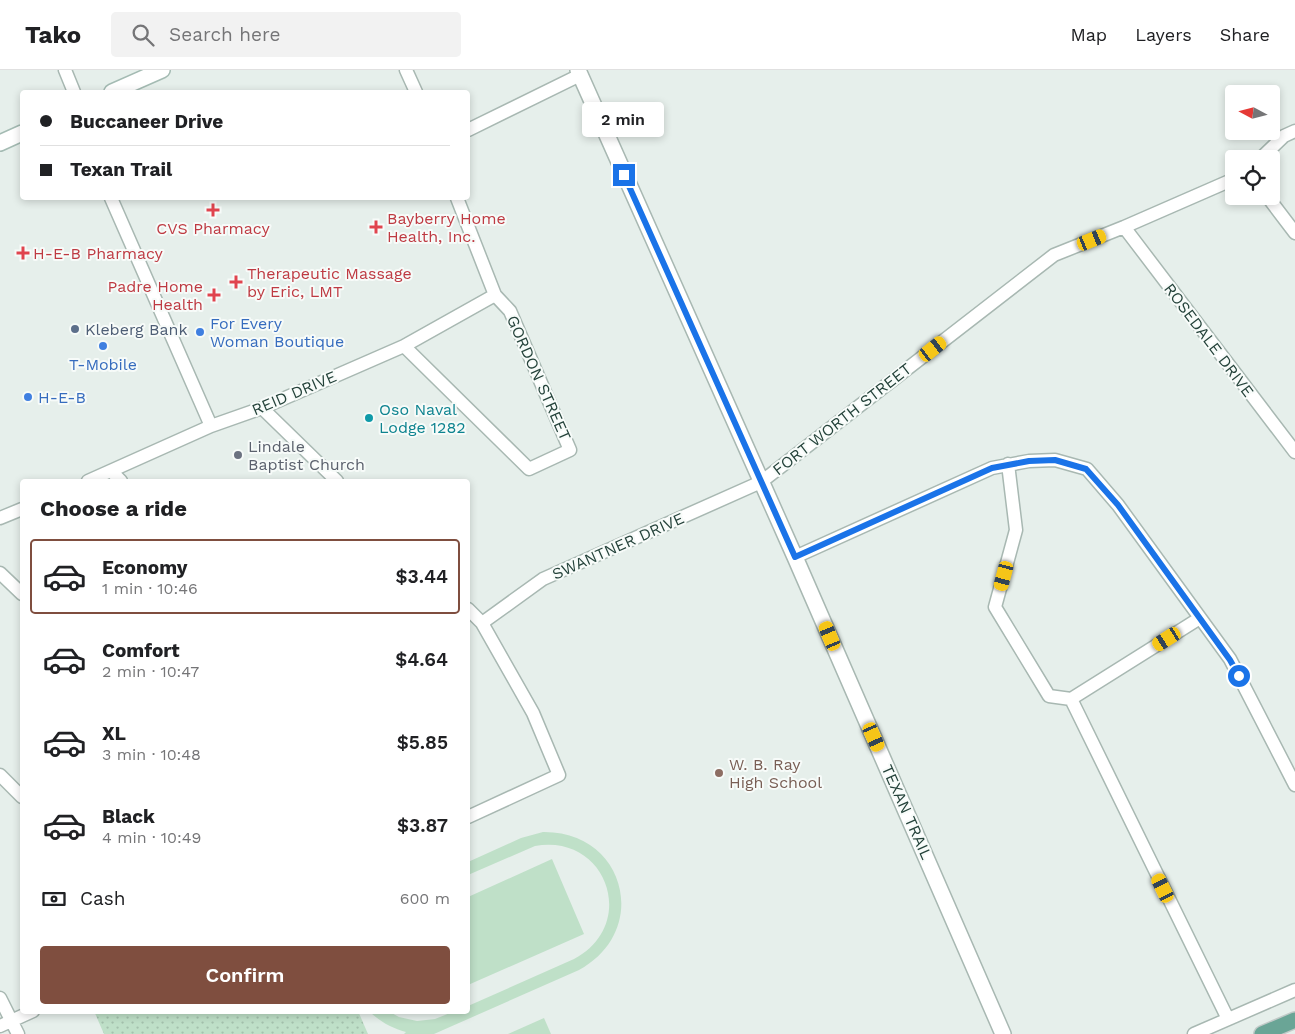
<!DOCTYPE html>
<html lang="en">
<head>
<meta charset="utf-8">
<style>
  body { margin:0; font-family:"Work Sans",sans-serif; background:#f2f2f2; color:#202124; height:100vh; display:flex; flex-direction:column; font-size:19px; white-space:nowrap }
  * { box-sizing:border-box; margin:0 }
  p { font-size:16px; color:#757577 }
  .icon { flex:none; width:28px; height:28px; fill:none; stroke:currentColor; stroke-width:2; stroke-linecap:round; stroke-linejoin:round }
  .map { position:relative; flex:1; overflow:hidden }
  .panel { position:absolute; left:20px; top:409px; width:450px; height:535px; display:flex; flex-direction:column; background:#fff; border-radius:5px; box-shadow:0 2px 8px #0003 }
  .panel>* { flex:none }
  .guide { position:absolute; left:20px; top:20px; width:450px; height:110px; border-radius:5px; box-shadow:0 2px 8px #0003; display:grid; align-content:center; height:110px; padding:0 20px; background:#fff }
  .needle { width:32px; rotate:277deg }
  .buttons { position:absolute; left:1225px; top:15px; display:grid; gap:10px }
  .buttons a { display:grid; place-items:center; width:55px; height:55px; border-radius:5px; background:#fff; box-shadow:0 2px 8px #0003; font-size:25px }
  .end { position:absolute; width:22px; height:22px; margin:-11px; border:6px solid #1a73e8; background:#fff; box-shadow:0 0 0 2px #fff }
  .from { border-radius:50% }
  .bubble { position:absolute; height:35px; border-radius:5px; background:#fff; box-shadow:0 2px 8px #0003; font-size:16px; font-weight:600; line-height:35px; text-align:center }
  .car { position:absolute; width:15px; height:30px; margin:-15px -8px; border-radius:6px; box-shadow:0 0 4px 1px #0007; background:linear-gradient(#f5c518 24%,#345 0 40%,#f5c518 0 76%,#345 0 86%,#f5c518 0) }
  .guide b { display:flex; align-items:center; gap:18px; height:48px; font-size:19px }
  .guide b+b { border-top:1px solid #e0e0e0 }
  .guide i { width:12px; height:12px; background:#202124 }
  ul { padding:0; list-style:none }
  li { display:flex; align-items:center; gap:15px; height:75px; margin:0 10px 8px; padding:0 10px; border:2px solid transparent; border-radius:5px }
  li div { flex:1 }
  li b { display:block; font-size:19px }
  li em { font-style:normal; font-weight:600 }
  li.on { border-color:#7f4e3f }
  li>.icon { width:45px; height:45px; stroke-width:1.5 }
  h2 { padding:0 20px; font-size:22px; line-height:60px }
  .pay { display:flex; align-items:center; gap:12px; height:55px; padding:0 20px; font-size:19px }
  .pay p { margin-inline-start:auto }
  .primary-button { display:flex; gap:10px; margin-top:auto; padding:10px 20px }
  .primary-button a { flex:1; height:58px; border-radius:5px; background:#7f4e3f; color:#fff; font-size:20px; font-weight:600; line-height:58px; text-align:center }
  header { display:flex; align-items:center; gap:30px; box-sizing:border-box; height:70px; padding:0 25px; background:#fff; border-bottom:1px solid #e0e0e0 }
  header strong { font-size:24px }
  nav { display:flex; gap:28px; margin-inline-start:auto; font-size:18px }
  .search { width:350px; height:45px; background:#f2f2f2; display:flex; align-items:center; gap:12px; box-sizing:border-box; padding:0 18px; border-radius:5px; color:#757577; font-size:19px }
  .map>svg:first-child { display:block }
  .park { fill:url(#park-dots) }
  .pitch { fill:#bfe0c8 }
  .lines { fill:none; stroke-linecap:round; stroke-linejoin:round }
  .minor-casing { stroke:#a8b8b2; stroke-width:15 }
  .tertiary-casing { stroke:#a8b8b2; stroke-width:18 }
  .secondary-casing { stroke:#a4bbb3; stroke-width:18 }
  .primary-casing { stroke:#c2cac8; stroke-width:18 }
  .minor { stroke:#fff; stroke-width:12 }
  .tertiary { stroke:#fff; stroke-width:15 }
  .secondary { stroke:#fff; stroke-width:15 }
  .primary { stroke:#6aa596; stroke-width:15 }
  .route { stroke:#1a73e8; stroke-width:6 }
  .health-dot { fill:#e0444e; stroke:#f7fbf9; stroke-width:2 }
  .service-dot { fill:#5c6f8a; stroke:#f7fbf9; stroke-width:2 }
  .shop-dot { fill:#3f7fe0; stroke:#f7fbf9; stroke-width:2 }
  .culture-dot { fill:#0f9aa8; stroke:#f7fbf9; stroke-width:2 }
  .worship-dot { fill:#6b7280; stroke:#f7fbf9; stroke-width:2 }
  .education-dot { fill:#8d6e63; stroke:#f7fbf9; stroke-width:2 }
  .labels { text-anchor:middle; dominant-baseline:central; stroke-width:4; stroke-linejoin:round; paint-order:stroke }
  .health-label { font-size:16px; fill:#be3a42; stroke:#f7fbf9; text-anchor:start }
  .shop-label { font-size:16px; fill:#366cbe; stroke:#f7fbf9; text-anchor:start }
  .service-label { font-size:16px; fill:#4e5e75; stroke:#f7fbf9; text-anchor:start }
  .street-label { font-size:16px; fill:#24423a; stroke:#f7fbf9 }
  .culture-label { font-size:16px; fill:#0d838f; stroke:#f7fbf9; text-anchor:start }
  .worship-label { font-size:16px; fill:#5b616d; stroke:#f7fbf9; text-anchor:start }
  .education-label { font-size:16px; fill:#785e54; stroke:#f7fbf9; text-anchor:start }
</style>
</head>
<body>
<header>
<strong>Tako</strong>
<div class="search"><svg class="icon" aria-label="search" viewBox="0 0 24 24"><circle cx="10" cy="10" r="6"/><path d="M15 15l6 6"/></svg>Search here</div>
<nav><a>Map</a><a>Layers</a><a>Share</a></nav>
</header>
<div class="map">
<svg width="1295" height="964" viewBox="0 0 1295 964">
  <defs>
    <pattern id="park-dots" width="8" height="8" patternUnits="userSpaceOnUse" patternTransform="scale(1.25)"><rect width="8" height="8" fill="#bfe0c8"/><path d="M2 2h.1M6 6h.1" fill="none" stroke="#a4c1ad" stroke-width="1.8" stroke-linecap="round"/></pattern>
  </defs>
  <rect width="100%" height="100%" fill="#e6efeb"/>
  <path class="park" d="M94,941H358L368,964H104Z"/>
  <path class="pitch" d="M543,762C626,761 651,861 579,900L434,964H404L406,962C392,958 380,952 369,941H388L399,947L417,951L435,949L455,941H468V936L574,889C639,855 607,763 535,776L468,805V792L521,768Z
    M552,789L584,864L468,915V827Z
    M544,948L551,964H508Z"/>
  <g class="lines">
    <g class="minor-casing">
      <path id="minor" d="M65,0L74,22
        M406,0L416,22
        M468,60L580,5
        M1260,89L1284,66L1295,61
        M1267,126L1295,163
        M111,128L211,356
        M1124,157L1295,382
        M404,276L529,399L570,380L510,241L495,225L457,128
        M262,338L337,411
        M1008,394L1016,460L995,537L1049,626L1071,629L1228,949
        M111,401L121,411
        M88,411L211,356L262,338L404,276L495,225
        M0,448L22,439
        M795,487L992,398L1029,391L1055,390L1087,399L1118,435L1230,589L1295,715
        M0,503L22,524
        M468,539L482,553L533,643L559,705L468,747
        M482,553L543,509L761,412L1054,185L1124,157L1234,109
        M1071,629L1200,548
        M0,705L22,727
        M0,928L18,964
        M0,956L33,941
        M1194,964L1295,920"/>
    </g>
    <g class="tertiary-casing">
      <path id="tertiary" d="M578,0L795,487L1003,964"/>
    </g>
    <g class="secondary-casing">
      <path id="secondary" d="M112,22L162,0
        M0,73L22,63"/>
    </g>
    <g class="primary-casing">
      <path id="primary" d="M1262,964L1295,950"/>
    </g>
    <use href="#minor" class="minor"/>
    <use href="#tertiary" class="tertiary"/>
    <use href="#secondary" class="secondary"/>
    <use href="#primary" class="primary"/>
  </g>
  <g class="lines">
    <path class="route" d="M624,105L795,487L992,398L1029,391L1055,390L1086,399L1118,435L1230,590L1239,606"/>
  </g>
  <g class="health-dot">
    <path d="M210.5 132.5h5v5h5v5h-5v5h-5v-5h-5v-5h5z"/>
    <path d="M373.5 149.5h5v5h5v5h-5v5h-5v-5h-5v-5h5z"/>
    <path d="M20.5 175.5h5v5h5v5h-5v5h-5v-5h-5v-5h5z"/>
    <path d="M233.5 204.5h5v5h5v5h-5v5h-5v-5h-5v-5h5z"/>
    <path d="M211.5 217.5h5v5h5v5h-5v5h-5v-5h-5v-5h5z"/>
  </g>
  <circle class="service-dot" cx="75" cy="259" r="5"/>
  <g class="shop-dot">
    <circle cx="200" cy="262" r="5"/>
    <circle cx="103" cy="276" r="5"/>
    <circle cx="28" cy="327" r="5"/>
  </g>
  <circle class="culture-dot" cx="369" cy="348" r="5"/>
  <circle class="worship-dot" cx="238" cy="385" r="5"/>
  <circle class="education-dot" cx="719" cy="703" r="5"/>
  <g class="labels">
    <g class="health-label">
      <text x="387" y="148">Bayberry Home<tspan x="387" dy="18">Health, Inc.</tspan></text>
      <text x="213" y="158" text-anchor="middle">CVS Pharmacy</text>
      <text x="33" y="183">H-E-B Pharmacy</text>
      <text x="247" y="203">Therapeutic Massage<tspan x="247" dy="18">by Eric, LMT</tspan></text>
      <text x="203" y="216" text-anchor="end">Padre Home<tspan x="203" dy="18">Health</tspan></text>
    </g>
    <g class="shop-label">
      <text x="210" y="253">For Every<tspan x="210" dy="18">Woman Boutique</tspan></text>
      <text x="103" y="294" text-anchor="middle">T-Mobile</text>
      <text x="38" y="327">H-E-B</text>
    </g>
    <g class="service-label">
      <text x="85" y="259">Kleberg Bank</text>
    </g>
    <g class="street-label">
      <text transform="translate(1209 270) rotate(53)">ROSEDALE DRIVE</text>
      <text transform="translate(539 308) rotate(66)">GORDON STREET</text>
      <text transform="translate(294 323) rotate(-23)">REID DRIVE</text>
      <text transform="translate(842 349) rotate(-38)">FORT WORTH STREET</text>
      <text transform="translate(618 476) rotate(-24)">SWANTNER DRIVE</text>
      <text transform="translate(907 742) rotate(66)">TEXAN TRAIL</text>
    </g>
    <g class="culture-label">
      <text x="379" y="339">Oso Naval<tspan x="379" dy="18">Lodge 1282</tspan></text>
    </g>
    <g class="worship-label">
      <text x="248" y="376">Lindale<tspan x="248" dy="18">Baptist Church</tspan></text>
    </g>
    <g class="education-label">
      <text x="729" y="694">W. B. Ray<tspan x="729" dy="18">High School</tspan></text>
    </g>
  </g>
</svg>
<div class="buttons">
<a><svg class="needle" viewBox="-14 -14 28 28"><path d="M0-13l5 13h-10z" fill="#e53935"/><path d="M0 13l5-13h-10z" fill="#757577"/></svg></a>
<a><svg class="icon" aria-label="locate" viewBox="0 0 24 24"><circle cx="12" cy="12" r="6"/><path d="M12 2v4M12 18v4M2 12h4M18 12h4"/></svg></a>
</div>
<i class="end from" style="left:1239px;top:606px"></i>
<i class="end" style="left:624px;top:105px"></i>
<div class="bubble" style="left:582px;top:32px;width:82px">2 min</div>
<i class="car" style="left:1092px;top:170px;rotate:68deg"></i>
<i class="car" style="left:933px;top:279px;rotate:52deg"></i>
<i class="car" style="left:1004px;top:506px;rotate:195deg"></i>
<i class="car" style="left:830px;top:566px;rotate:337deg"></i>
<i class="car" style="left:1167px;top:569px;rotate:238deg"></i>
<i class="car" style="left:874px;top:667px;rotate:156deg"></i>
<i class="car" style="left:1163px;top:818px;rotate:334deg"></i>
<div class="guide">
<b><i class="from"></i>Buccaneer Drive</b>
<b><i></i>Texan Trail</b>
</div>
<section class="panel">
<h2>Choose a ride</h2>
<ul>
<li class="on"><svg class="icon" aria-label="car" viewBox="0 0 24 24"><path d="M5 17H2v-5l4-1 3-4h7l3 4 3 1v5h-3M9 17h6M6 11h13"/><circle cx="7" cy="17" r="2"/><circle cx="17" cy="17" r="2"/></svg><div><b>Economy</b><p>1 min · 10:46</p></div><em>$3.44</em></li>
<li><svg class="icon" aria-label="car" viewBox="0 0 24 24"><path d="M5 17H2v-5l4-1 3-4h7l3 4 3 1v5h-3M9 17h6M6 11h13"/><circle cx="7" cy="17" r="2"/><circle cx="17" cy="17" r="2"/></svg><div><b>Comfort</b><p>2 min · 10:47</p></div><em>$4.64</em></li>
<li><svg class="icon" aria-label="car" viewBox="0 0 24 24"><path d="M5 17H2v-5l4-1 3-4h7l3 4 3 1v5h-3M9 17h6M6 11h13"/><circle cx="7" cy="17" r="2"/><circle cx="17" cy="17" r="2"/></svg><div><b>XL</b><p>3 min · 10:48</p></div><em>$5.85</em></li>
<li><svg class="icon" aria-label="car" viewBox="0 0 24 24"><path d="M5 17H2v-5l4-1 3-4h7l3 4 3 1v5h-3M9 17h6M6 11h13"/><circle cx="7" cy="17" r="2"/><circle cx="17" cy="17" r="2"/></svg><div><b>Black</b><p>4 min · 10:49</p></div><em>$3.87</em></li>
</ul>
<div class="pay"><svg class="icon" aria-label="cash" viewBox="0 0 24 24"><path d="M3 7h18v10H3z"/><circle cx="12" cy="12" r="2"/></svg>Cash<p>600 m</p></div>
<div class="primary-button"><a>Confirm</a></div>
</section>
</div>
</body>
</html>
